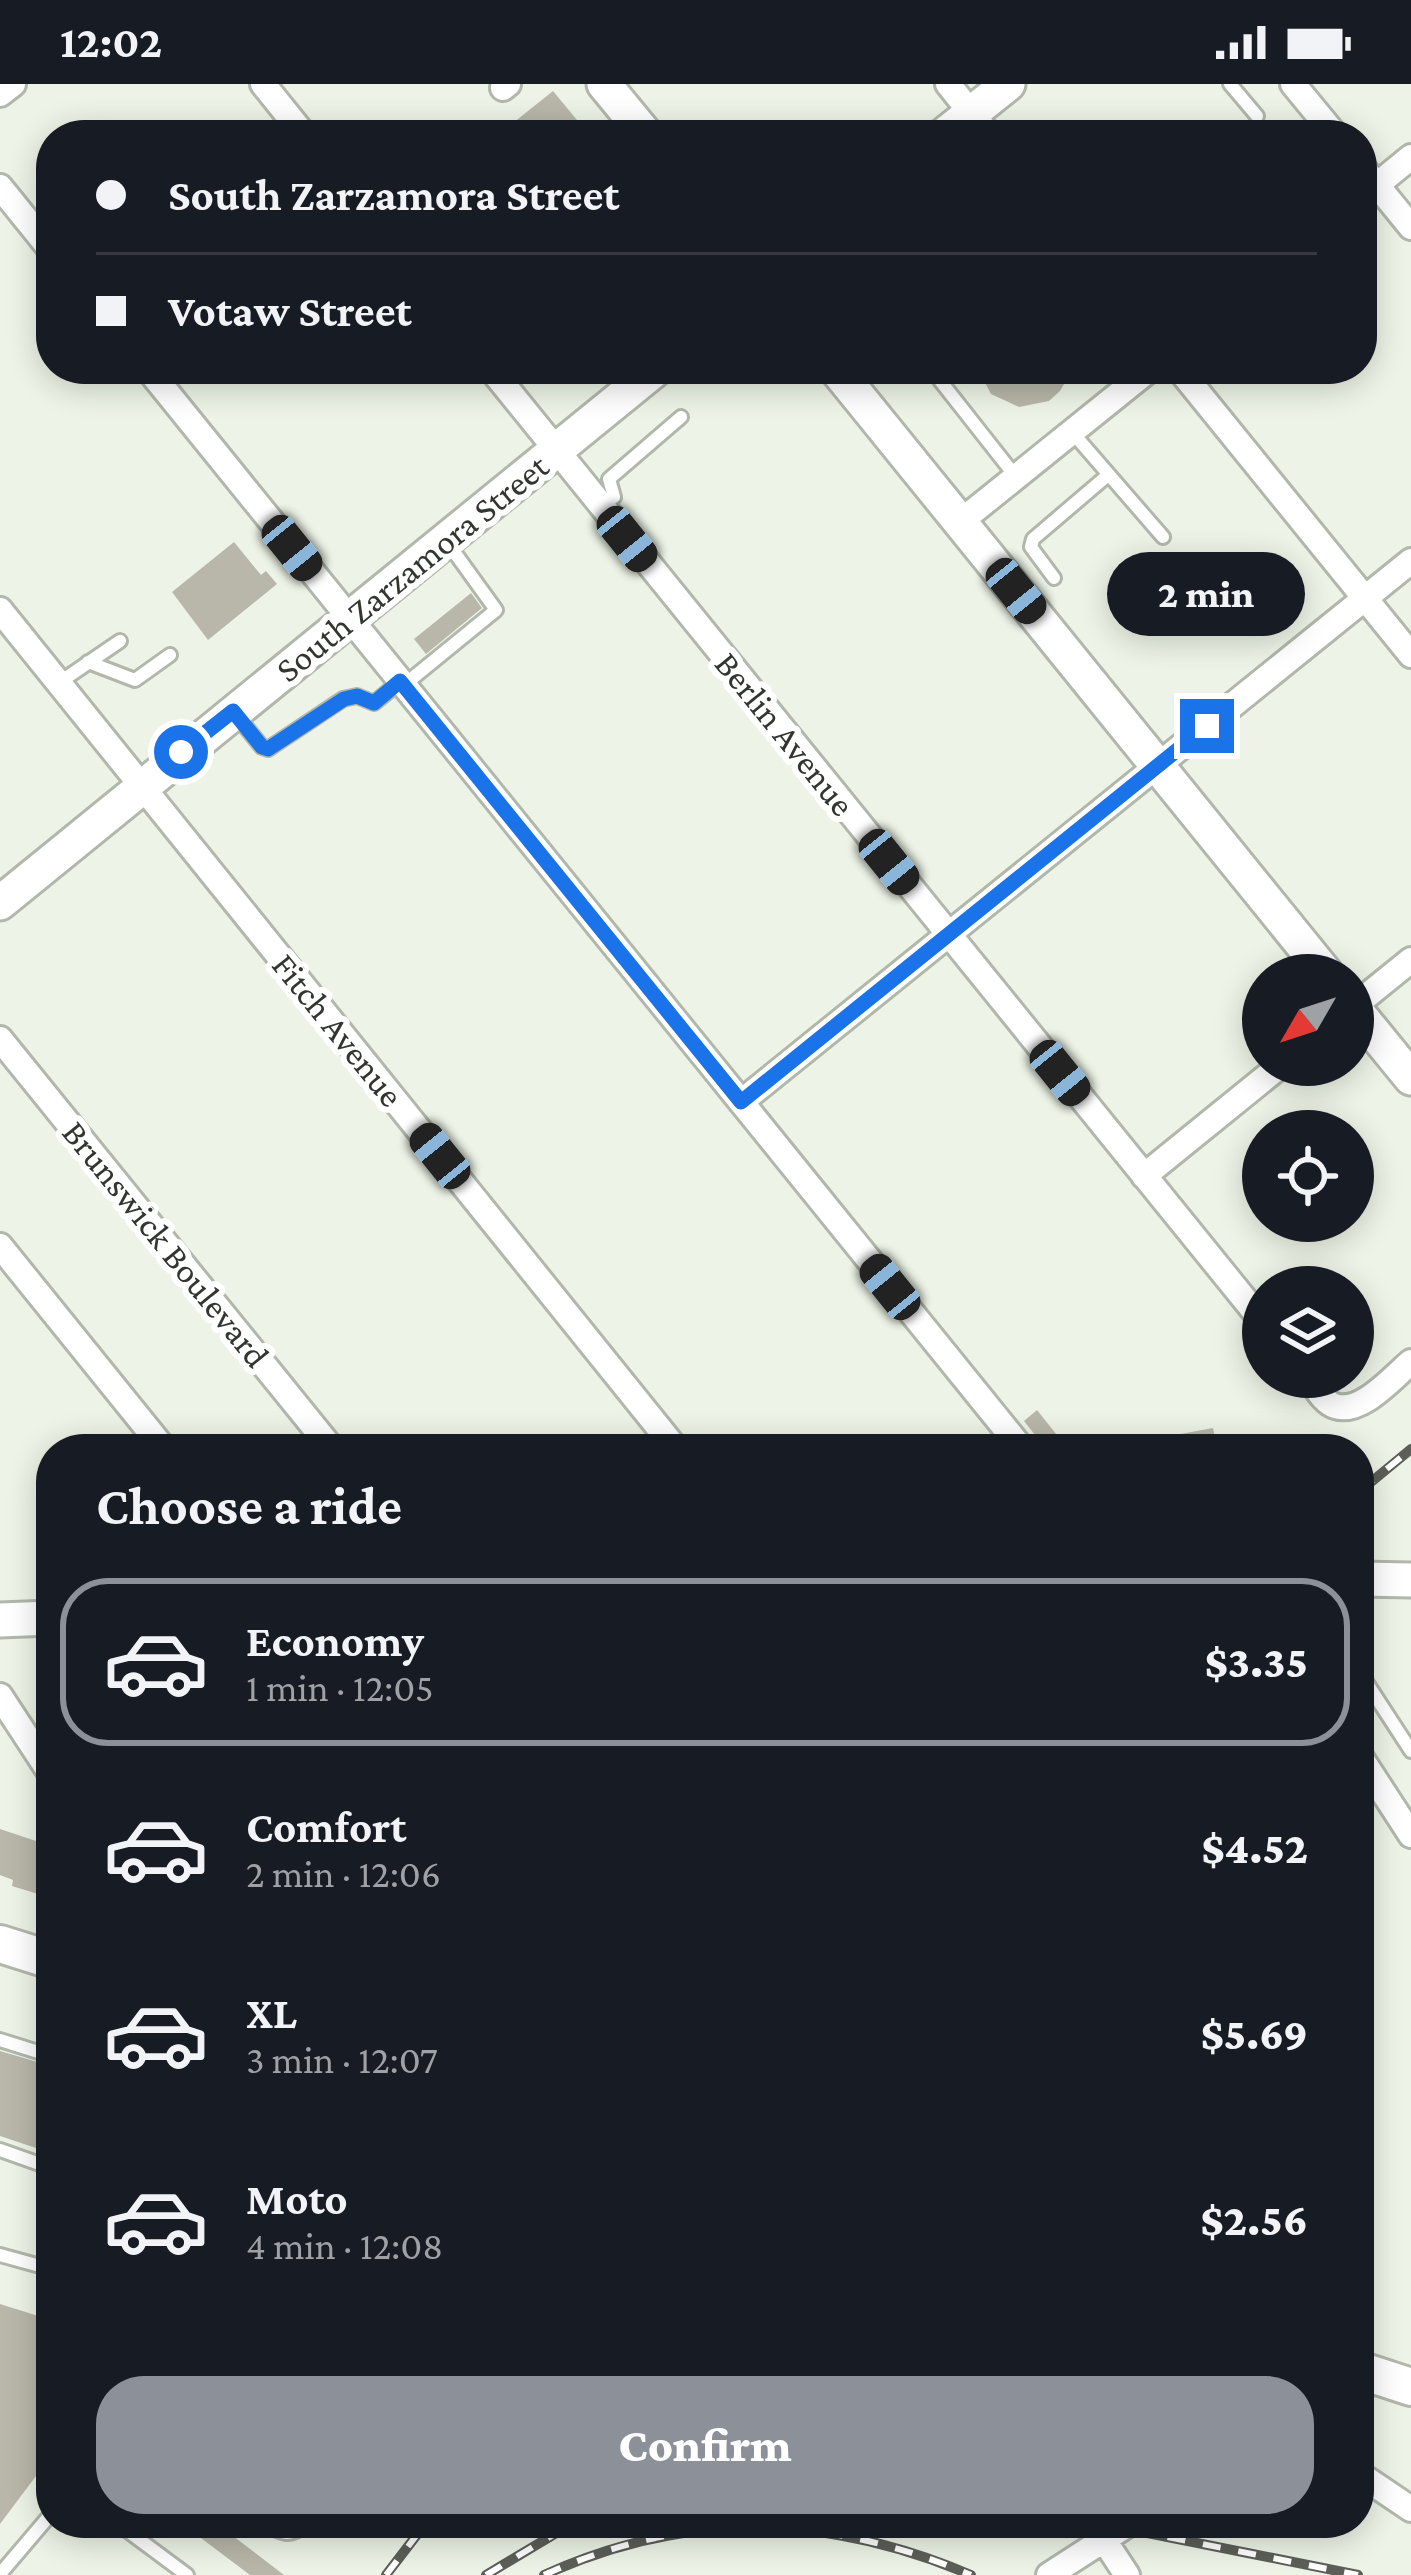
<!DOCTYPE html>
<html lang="en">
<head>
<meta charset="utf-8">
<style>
  body { margin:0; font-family:"Crimson Pro",serif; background:#20242c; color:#f1f3f6; height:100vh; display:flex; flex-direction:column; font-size:45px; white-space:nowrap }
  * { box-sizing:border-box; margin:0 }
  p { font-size:39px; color:#9ea1a6 }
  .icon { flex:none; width:66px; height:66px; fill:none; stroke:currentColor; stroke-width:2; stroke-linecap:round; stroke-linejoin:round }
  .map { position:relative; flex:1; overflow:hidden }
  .sheet { position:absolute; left:36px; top:1350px; width:1338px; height:1104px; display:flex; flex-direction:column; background:#171b24; border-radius:48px; box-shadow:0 6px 30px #0003 }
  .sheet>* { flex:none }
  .banner { position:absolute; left:36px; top:36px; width:1341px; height:264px; border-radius:48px; box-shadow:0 6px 30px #0003; display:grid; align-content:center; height:264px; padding:0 60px; background:#171b24 }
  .needle { width:78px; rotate:231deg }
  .fabs { position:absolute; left:1242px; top:870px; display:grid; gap:24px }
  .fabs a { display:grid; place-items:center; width:132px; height:132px; border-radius:50%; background:#171b24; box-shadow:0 6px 30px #0003; font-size:60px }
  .end { position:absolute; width:54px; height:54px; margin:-27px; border:15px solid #1a73e8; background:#fff; box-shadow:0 0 0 6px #fff }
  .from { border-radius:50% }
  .bubble { position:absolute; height:84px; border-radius:42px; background:#171b24; box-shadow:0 6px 30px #0003; font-size:39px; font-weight:800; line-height:84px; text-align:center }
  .car { position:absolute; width:36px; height:72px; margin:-36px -18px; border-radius:15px; box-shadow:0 0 9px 3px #0007; background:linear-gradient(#222 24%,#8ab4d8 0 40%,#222 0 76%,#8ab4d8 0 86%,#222 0) }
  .banner b { display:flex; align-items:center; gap:42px; height:114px; font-size:45px }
  .banner b+b { border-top:3px solid #363941 }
  .banner i { width:30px; height:30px; background:#f1f3f6 }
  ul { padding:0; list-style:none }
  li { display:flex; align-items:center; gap:36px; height:168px; margin:0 24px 18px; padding:0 36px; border:6px solid transparent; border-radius:48px }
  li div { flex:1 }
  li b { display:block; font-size:45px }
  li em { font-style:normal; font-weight:800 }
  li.on { border-color:#8c9099 }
  li>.icon { width:108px; height:108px; stroke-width:1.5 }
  h2 { padding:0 60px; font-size:54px; line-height:144px }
  .action { display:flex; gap:24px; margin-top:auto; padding:24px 60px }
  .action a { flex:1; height:138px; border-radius:48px; background:#8c9099; color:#fff; font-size:48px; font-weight:800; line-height:138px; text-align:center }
  .status { display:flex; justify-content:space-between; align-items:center; height:84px; padding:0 60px; background:#171b24; direction:ltr }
  .status svg { height:33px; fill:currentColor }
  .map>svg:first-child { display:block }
  .building { fill:#b8b7a9 }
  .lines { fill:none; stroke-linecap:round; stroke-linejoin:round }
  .lane-casing { stroke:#b1b8ab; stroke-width:18 }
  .street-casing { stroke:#b1b8ab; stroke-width:30 }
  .secondary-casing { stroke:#b1b8ab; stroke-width:39 }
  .primary-casing { stroke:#b1b8ab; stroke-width:42 }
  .lane { stroke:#fff; stroke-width:12 }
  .street { stroke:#fff; stroke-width:24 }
  .secondary { stroke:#fff; stroke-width:33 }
  .primary { stroke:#fff; stroke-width:36 }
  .rail-casing { stroke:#5b5f58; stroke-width:10 }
  .rail { stroke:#fff; stroke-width:6; stroke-dasharray:18; stroke-linecap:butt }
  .route { stroke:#1a73e8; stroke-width:15 }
  .labels { text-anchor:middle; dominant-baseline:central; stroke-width:12; stroke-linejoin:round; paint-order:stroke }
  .street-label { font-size:36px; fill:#323530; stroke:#fff }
</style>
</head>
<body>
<div class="status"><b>12:02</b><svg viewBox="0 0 49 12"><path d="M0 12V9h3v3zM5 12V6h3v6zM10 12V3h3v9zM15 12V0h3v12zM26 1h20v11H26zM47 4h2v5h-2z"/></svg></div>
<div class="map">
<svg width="1411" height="2491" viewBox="0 0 1411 2491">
  <rect width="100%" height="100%" fill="#edf4e7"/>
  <path class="building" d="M553,7L577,36L558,51H498Z
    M978,285H1073L1060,307L1049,317L1019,323L991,310Z
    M234,458L261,491L266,487L277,500L208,556L172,508Z
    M471,509L482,524L426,570L414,555Z
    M1037,1326L1068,1365H1046L1024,1337Z
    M1213,1344L1217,1365H1144L1143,1357Z
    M0,1745L51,1762V1814L12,1802L13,1796L0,1791Z
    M0,1967L51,1982V2069L0,2052Z
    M0,2220L51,2236V2372L0,2440Z
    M181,2439H216L284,2491H250Z"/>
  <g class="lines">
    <g class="lane-casing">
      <path id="lane" d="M1230,0L1257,32
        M791,51H792
        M931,285L1016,393
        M1072,348L1163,453
        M602,422L614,413L609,395L681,333
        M1054,494L1031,463L1033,455L1108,391
        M88,578L135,596L170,571
        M60,598L120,557
        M404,601L496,526L447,458
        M237,632L262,663L268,665L343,615L357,612L374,619L401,597
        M1359,1587L1411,1667
        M0,1956L51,1972
        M0,2066L51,2084
        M0,2171L51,2185
        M117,2439L187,2491
        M265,2439C279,2449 292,2455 305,2439
        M0,2490L51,2430"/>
    </g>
    <g class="street-casing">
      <path id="street" d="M263,0L304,51
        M948,0L989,51
        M1293,0L1335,51
        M503,4L508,0
        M0,10L13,0
        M1362,83L1411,143
        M0,103L51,166
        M1362,113L1411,73
        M148,285L1022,1365
        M491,285L1263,1238
        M1179,285L1411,571
        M960,438L1150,285
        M0,526L676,1365
        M1353,923L1411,876
        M0,955L332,1365
        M741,1018L1411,477
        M1144,1092L1281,981
        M0,1162L164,1365
        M1308,1293C1315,1302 1324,1319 1335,1322C1361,1331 1393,1293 1411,1278
        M0,1612L51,1690
        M1359,1671L1411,1751
        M1359,2390L1411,2425
        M1104,2456L1127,2491
        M1049,2491L1130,2439"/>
    </g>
    <g class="secondary-casing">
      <path id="secondary" d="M604,0L646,51
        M944,51L1008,0
        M836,285L1327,891
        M0,819L656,285
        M1353,923L1411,994
        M1359,1495L1411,1496
        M0,1536L51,1534"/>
    </g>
    <g class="primary-casing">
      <path id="primary" d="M0,1860L51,1876
        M1359,2286L1411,2303"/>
    </g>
    <use href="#lane" class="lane"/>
    <use href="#street" class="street"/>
    <use href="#secondary" class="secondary"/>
    <use href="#primary" class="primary"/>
    <g class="rail-casing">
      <path id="rail" d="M1359,1408L1411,1365
        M1097,2439L1358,2491
        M386,2491L426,2439
        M486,2491L573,2439
        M544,2491C687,2426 828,2430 971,2491"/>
    </g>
    <use href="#rail" class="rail"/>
  </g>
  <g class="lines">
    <path class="route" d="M181,668L233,627L262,663L268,665L344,615L357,612L374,619L400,597L741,1018L1207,642"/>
  </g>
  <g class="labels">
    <g class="street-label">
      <text transform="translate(412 484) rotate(-39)">South Zarzamora Street</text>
      <text transform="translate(785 650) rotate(51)">Berlin Avenue</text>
      <text transform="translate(338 946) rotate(51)">Fitch Avenue</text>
      <text transform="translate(166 1160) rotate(51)">Brunswick Boulevard</text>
    </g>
  </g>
</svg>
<div class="fabs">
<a><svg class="needle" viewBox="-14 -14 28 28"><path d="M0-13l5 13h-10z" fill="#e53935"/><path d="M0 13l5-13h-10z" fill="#9ea1a6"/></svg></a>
<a><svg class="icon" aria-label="locate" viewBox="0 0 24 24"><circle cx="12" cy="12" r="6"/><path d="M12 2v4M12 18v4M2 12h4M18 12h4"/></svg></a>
<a><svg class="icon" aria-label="layers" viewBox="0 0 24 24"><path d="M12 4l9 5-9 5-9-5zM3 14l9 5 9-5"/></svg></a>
</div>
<i class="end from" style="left:181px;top:668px"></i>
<i class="end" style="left:1207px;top:642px"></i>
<div class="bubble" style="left:1107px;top:468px;width:198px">2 min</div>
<i class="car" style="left:627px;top:455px;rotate:141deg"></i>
<i class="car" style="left:292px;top:464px;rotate:141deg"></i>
<i class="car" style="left:1016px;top:507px;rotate:141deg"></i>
<i class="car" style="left:889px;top:778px;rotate:141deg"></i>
<i class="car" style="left:1060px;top:989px;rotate:141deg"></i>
<i class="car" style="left:440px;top:1072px;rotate:321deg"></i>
<i class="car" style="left:890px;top:1203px;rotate:321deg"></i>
<div class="banner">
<b><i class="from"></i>South Zarzamora Street</b>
<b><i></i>Votaw Street</b>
</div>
<section class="sheet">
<h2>Choose a ride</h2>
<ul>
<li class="on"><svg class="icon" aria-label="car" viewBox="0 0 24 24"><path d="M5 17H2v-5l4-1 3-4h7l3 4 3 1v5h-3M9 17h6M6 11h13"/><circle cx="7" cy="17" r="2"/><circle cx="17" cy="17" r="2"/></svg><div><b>Economy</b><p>1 min · 12:05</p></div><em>$3.35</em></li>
<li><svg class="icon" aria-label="car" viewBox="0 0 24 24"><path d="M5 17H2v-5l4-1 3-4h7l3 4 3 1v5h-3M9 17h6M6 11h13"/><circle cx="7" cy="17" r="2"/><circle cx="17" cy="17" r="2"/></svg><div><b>Comfort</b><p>2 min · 12:06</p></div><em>$4.52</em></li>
<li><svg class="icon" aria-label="car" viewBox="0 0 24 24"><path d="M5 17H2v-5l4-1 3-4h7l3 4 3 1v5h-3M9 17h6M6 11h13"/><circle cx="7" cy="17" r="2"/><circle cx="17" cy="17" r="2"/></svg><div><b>XL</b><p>3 min · 12:07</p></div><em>$5.69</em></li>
<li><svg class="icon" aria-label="car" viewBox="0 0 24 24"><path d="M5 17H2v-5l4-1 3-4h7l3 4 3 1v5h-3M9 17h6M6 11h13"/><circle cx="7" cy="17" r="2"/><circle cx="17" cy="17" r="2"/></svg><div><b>Moto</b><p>4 min · 12:08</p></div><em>$2.56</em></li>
</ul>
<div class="action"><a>Confirm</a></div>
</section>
</div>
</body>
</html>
